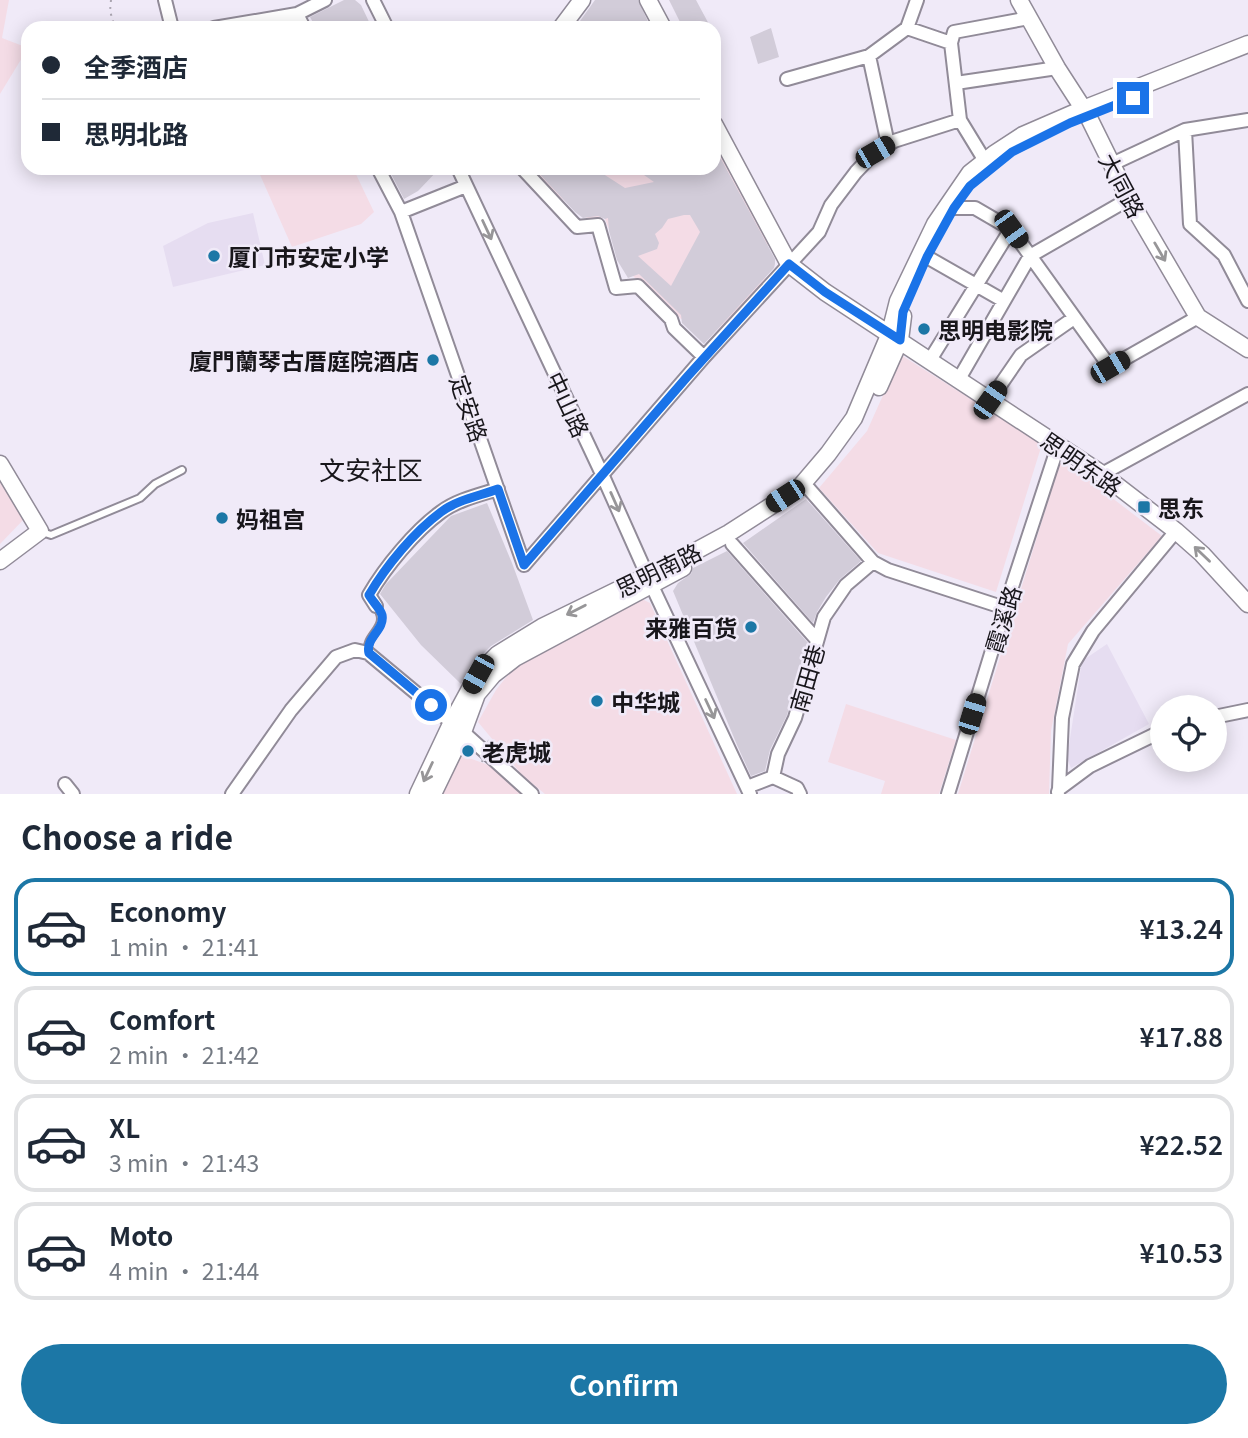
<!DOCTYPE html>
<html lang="en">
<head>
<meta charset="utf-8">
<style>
  body { margin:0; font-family:Georgia,"Noto Sans SC",serif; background:#f6f6f7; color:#1f2937; height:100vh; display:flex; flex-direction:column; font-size:26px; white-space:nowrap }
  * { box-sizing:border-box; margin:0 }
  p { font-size:23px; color:#747a83 }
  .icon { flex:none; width:38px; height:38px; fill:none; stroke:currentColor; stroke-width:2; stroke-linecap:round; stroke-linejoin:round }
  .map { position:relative; height:794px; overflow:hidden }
  .details { display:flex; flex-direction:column; background:#fff; flex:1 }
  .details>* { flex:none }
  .banner { position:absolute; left:21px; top:21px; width:700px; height:154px; border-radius:21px; box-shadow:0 4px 18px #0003; display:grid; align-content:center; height:154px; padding:0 21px; background:#fff }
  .buttons { position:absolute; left:1150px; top:695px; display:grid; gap:14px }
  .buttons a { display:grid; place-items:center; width:77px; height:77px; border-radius:50%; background:#fff; box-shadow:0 4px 18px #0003; font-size:35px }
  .end { position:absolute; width:32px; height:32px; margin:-16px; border:9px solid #1a73e8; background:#fff; box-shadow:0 0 0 4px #fff }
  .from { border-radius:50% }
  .car { position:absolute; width:21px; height:42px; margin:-21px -10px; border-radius:9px; box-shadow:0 0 5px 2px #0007; background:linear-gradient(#222 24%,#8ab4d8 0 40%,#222 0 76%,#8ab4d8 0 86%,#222 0) }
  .banner b { display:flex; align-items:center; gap:24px; height:66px; font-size:26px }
  .banner b+b { border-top:2px solid #e0e1e3 }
  .banner i { width:18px; height:18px; background:#1f2937 }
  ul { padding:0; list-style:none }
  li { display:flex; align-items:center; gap:21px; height:98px; margin:0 14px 10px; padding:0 7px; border:4px solid #e0e1e3; border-radius:21px }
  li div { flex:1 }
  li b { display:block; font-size:26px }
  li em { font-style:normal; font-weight:600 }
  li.current { border-color:#1c77a6 }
  li>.icon { width:63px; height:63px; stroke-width:1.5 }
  h2 { padding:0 21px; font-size:32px; line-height:84px }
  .cta { display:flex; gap:14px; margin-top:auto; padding:14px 21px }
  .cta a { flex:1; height:80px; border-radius:42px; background:#1c77a6; color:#fff; font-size:28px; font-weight:600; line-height:80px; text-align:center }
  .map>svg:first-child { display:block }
  .commercial { fill:#f4dce6 }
  .built { fill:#e6ddf1 }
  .building { fill:#d2ccd9; fill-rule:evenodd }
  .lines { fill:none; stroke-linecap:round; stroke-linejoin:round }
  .lane-casing { stroke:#918b98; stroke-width:10 }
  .street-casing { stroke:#918b98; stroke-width:16 }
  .secondary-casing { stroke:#918b98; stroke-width:19 }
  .path { stroke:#aba6b1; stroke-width:2; stroke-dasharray:2 5; stroke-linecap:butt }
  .lane { stroke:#fff; stroke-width:6 }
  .street { stroke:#fff; stroke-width:12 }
  .secondary { stroke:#fff; stroke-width:16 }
  .path-bridge { stroke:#aba6b1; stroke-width:2; stroke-dasharray:2 5; stroke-linecap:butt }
  .oneway { stroke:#979698 }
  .route { stroke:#1a73e8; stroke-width:9 }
  .poi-dot { fill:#1c77a6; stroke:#f0eaf8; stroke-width:2.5 }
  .labels { text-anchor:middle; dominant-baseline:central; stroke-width:5; stroke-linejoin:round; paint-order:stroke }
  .street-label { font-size:23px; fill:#18161b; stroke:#f0eaf8 }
  .poi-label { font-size:23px; font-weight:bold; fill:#18161b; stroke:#f0eaf8; text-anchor:start }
  .quarter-label { font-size:26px; fill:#18161b; stroke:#f0eaf8 }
</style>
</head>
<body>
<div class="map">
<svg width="1248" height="794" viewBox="0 0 1248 794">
  <rect width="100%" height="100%" fill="#f0eaf8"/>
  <path class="commercial" d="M0,0H9L2,38L28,48L0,94Z
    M714,140L768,243L765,282L706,341L625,269L604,217L588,219L553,192L534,168H714Z
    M257,168H353L374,212L361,224L292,247Z
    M901,355L1042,444L996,592L878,553L819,488L867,431Z
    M1061,459L1162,536L1068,644L1051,731L1049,794H958Z
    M0,473L26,517L0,544Z
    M640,598L650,603L737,794H545L522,775L478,722L496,690L515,666Z
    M846,704L956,740L939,794H881L885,781L828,762Z
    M461,755L491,766L522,794H443Z"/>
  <path class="built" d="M253,213L265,265L173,287L163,246L208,223Z
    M1107,644L1149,724L1071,768L1067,758L1082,661Z"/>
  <path class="building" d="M344,0H355L361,5L372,28H316L310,17Z
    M595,0H638L651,28H575Z
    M669,0H696L711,28H683Z
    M771,28L779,57L758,64L750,37Z
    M714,146L775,259V264L774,268L704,344L682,323L681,315L639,274L628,278L617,260L609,231L608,218L605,219L598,216L583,218L575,212L534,168H594L625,188L654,182L634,168H714ZM684,215H690L700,232L671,286L638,256L657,249L659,243L655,234L662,228L668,219Z
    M388,168H440L418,191L404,199Z
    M806,499L861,561L840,579L826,597L817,612L813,623L743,543Z
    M487,503L512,563L533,620L491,646L470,667L461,684L421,645L380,594L386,584L451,516Z
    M727,551L808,643L787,715L770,750L765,771L751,776L737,745L673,591L678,583L691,574L693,568Z"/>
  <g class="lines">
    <g class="lane-casing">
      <path id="lane" d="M42,532L51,535L140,498L155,484L182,470
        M368,653C364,633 392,628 376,606"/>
    </g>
    <g class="street-casing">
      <path id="street" d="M165,0L172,28
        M373,0L387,28
        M297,14L304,28
        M214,28L297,14L325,0
        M907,28L951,43
        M869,56L888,144
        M787,79L869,56L907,28L917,0
        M956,83L1057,68
        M1185,130L1190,224L1224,255L1248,301
        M985,161L960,120L951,43L954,32L1029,18
        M1112,164L1185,130L1248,120
        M378,168L401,212L524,565L704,357L819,232L831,205L856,172L875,152L894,141L960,120
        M458,168L602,474L652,586L750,794
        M522,168L577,227L598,225L616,288L638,286L671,319L674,328L704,357
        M954,208H975L1011,229L1110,367L1198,317
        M401,212L466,186
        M927,257L1004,301
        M930,360L1011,229
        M959,379L1030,256L1129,199
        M990,400L1021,355L1074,318
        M1102,474L1248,394
        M809,489L873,562L888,570L1005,608
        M732,544L817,640
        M376,606L369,595C385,567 415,531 441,512C457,500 479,495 498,489
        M1214,717L1248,710
        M65,784L73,794
        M747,787L773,777
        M1059,789L1062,718L1073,664L1093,631L1176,531
        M1058,792L1059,789L1090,766L1162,731
        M232,794L291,710L336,657L355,650L368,653L463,732L532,794
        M800,794L797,788L773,777L778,754L795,718L824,617L846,585L873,562
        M948,794L1005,608L1058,446"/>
    </g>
    <g class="secondary-casing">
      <path id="secondary" d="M648,0L663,28
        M1019,0L1057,68L1088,116L1129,199L1198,317L1248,349
        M561,28L582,0
        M714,124L789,264L825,292L1102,474L1176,531L1202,554L1248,604
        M879,387L900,340L903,316
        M0,464L40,531L0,561
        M418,794L452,722L478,674L498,654L542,627L681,559L729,533L799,488L828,454L854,418L890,333L898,301L935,224L970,173L994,154L1023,135L1083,109L1248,44
        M433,794L463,732L477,694L493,675L515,658L683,568"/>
    </g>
    <path class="path" d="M111,0L110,11L115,28"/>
    <use href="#lane" class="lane"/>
    <use href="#street" class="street"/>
    <use href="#secondary" class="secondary"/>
    <path class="path-bridge" d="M482,762L490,737"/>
  </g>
  <defs><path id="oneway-shaft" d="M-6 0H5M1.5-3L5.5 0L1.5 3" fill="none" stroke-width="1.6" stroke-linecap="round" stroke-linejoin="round" transform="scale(1.75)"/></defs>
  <g class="oneway">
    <use href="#oneway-shaft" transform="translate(487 230) rotate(65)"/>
    <use href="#oneway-shaft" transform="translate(1160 252) rotate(60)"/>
    <use href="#oneway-shaft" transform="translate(615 502) rotate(66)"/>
    <use href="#oneway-shaft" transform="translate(1202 554) rotate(-136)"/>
    <use href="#oneway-shaft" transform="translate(576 610) rotate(153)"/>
    <use href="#oneway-shaft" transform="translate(710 709) rotate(65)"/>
    <use href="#oneway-shaft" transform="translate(428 772) rotate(115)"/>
  </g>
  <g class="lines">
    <path class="route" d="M431,705L369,653C365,638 385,630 382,615C380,608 372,601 369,595C386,566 414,532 441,512C457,500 479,496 498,489L524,565L687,377L789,264L825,292L900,340L903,312L927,257L954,208L970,186L1012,152L1070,123L1133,98"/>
  </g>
  <g class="poi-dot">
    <circle cx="214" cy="256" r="7"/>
    <circle cx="924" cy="329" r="7"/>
    <circle cx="433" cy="360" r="7"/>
    <rect x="1137" y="500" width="14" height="14" rx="3.5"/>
    <circle cx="222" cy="518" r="7"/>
    <circle cx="751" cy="627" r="7"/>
    <circle cx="597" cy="701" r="7"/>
    <circle cx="468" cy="751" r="7"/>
  </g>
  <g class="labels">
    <g class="street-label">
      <text transform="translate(1123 185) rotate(62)">大同路</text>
      <text transform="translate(569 404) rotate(65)">中山路</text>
      <text transform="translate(470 408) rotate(71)">定安路</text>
      <text transform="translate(1082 463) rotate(35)">思明东路</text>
      <text transform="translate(658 569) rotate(-26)">思明南路</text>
      <text transform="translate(1002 619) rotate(-73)">霞溪路</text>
      <text transform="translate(806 678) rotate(-74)">南田巷</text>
    </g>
    <g class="poi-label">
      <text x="228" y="256">厦门市安定小学</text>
      <text x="938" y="329">思明电影院</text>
      <text x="419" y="360" text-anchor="end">廈門蘭琴古厝庭院酒店</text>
      <text x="1158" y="507">思东</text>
      <text x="236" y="518">妈祖宫</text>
      <text x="737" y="627" text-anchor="end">来雅百货</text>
      <text x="611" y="701">中华城</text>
      <text x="482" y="751">老虎城</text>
    </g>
    <g class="quarter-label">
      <text x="371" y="468">文安社区</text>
    </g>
  </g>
</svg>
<div class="buttons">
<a><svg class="icon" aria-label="locate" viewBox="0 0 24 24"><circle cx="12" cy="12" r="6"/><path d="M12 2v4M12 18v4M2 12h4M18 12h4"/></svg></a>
</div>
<i class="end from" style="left:431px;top:705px"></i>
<i class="end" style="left:1133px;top:98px"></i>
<i class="car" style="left:875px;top:152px;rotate:60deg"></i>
<i class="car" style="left:1011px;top:229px;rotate:144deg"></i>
<i class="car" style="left:1110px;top:367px;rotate:60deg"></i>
<i class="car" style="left:990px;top:400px;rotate:35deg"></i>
<i class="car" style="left:785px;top:496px;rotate:237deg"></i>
<i class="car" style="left:478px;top:674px;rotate:209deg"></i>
<i class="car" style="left:972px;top:714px;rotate:17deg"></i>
<div class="banner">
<b><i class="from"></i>全季酒店</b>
<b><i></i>思明北路</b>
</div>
</div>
<section class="details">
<h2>Choose a ride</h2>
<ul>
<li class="current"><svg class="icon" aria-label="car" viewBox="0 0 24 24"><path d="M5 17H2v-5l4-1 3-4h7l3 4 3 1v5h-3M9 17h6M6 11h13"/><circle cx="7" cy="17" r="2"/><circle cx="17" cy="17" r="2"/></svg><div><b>Economy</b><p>1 min · 21:41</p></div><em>¥13.24</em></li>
<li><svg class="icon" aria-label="car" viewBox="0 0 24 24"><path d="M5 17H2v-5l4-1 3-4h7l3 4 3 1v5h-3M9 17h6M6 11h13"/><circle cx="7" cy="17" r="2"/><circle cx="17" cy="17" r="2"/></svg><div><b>Comfort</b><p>2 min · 21:42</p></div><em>¥17.88</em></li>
<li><svg class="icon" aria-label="car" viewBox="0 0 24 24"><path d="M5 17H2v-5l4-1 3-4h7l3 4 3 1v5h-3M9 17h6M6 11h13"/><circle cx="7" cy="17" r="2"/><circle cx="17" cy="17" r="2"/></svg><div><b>XL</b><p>3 min · 21:43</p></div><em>¥22.52</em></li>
<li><svg class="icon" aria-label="car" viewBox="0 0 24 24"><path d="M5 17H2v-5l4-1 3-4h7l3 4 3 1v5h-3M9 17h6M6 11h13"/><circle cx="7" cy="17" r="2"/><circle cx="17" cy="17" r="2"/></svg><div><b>Moto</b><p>4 min · 21:44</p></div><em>¥10.53</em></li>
</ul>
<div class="cta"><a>Confirm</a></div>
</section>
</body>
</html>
